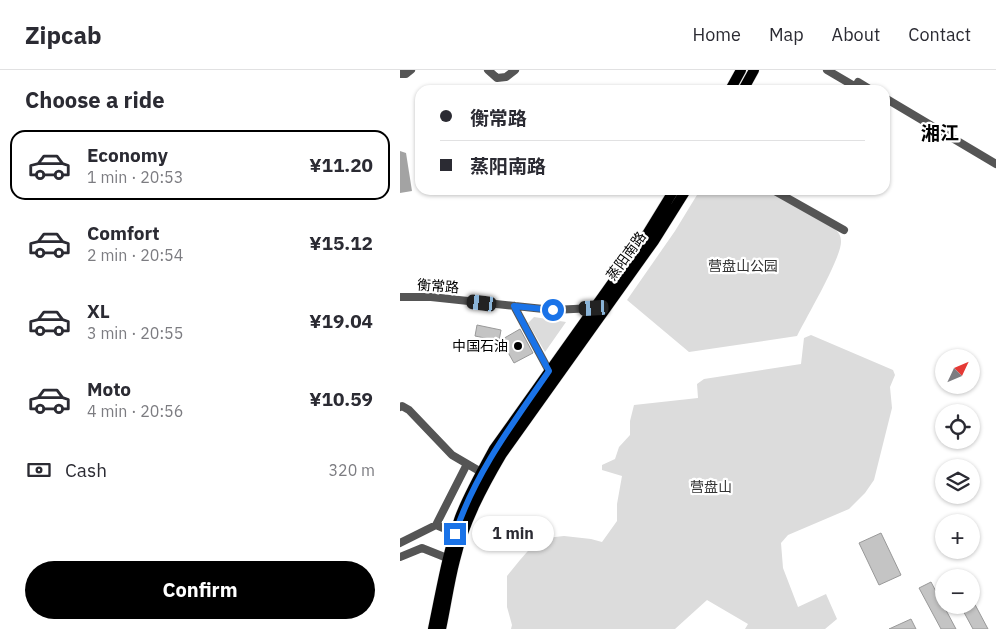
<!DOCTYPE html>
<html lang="en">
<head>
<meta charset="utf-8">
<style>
  body { margin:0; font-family:"IBM Plex Sans","Noto Sans SC",sans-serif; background:#f7f7f7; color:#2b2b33; height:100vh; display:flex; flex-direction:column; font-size:19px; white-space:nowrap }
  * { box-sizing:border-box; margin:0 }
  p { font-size:16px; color:#7c7c81 }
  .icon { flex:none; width:28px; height:28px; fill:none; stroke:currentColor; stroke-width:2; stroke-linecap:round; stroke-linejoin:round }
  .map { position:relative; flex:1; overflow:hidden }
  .drawer { display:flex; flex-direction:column; background:#fff; width:400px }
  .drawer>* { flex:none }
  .top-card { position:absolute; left:15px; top:15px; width:475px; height:110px; border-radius:15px; box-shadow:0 1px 4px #0004; display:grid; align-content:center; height:110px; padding:0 25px; background:#fff }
  .needle { width:32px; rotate:46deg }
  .buttons { position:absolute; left:535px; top:279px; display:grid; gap:10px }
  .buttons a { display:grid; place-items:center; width:45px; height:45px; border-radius:50%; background:#fff; box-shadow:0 1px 4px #0004; font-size:25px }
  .end { position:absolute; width:22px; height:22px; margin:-11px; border:6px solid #1a73e8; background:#fff; box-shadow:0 0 0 2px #fff }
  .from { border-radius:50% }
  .bubble { position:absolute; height:35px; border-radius:18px; background:#fff; box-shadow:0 1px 4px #0004; font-size:16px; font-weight:800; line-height:35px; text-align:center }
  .car { position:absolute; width:15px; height:30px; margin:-15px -8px; border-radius:6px; box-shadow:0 0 4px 1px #0007; background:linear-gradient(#222 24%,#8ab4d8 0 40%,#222 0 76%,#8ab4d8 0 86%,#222 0) }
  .top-card b { display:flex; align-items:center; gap:18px; height:48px; font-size:19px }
  .top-card b+b { border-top:1px solid #e1e1e2 }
  .top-card i { width:12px; height:12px; background:#2b2b33 }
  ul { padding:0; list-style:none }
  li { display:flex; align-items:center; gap:15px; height:70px; margin:0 10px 8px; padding:0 15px; border:2px solid transparent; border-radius:15px }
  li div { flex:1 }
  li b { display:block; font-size:19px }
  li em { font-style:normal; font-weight:800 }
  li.selected { border-color:#000 }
  li>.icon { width:45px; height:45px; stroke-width:1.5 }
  h2 { padding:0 25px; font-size:22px; line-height:60px }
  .pay { display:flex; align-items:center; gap:12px; height:55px; padding:0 25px; font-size:19px }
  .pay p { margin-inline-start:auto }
  .button { display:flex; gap:10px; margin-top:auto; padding:10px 25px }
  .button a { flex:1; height:58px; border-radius:30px; background:#000; color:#fff; font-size:20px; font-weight:800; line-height:58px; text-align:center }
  header { display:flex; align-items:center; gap:30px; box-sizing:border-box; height:70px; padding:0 25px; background:#fff; border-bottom:1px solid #e1e1e2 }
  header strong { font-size:24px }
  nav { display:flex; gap:28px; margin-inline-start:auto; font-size:18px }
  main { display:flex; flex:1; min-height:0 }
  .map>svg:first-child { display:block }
  .green { fill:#dcdcdc }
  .water { fill:#a3a3a3 }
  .building { fill:#c4c4c4; stroke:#999 }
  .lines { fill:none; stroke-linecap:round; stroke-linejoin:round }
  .major-casing { stroke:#dbdbdb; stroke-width:11 }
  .minor { stroke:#555; stroke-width:8 }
  .major { stroke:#000; stroke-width:10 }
  .route { stroke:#1a73e8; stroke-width:6 }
  .poi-dot { fill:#000; stroke:#fff; stroke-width:2 }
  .labels { text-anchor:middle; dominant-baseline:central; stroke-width:4.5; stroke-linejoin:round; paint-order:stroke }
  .street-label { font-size:14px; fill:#000; stroke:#fff }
  .park-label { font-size:14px; fill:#333; stroke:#fff }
  .poi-label { font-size:14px; fill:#000; stroke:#fff; text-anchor:end }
  .district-label { font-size:19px; font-weight:bold; fill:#000; stroke:#fff }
</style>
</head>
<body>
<header>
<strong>Zipcab</strong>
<nav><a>Home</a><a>Map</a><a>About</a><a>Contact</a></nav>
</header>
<main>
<section class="drawer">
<h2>Choose a ride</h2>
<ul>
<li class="selected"><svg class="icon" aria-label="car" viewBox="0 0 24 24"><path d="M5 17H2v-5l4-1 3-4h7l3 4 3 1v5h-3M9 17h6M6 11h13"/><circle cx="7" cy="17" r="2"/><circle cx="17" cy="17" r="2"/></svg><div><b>Economy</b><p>1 min · 20:53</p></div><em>¥11.20</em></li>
<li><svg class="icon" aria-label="car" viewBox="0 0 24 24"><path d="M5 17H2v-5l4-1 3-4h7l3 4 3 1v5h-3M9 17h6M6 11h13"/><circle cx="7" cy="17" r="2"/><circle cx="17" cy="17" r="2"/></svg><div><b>Comfort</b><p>2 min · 20:54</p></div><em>¥15.12</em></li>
<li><svg class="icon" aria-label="car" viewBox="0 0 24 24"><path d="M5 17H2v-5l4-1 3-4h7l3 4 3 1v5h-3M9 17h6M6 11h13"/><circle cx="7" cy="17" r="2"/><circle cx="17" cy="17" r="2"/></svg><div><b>XL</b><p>3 min · 20:55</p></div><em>¥19.04</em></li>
<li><svg class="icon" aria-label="car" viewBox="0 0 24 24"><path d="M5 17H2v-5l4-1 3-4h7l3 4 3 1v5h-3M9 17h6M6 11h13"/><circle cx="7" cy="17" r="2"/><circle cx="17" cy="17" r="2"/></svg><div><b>Moto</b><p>4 min · 20:56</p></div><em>¥10.59</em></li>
</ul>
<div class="pay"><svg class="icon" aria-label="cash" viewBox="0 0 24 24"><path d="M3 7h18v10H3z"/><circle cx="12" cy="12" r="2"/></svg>Cash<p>320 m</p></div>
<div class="button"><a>Confirm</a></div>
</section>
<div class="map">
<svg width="596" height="559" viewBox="0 0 596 559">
  <rect width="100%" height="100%" fill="#fff"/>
  <path class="green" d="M300,120H368L434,158C438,162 441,165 441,171C442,187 406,248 397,266L289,282L227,230L275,161Z
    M134,247L166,252L145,282L128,253Z
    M411,265L493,300L495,305L490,317L492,338L474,410L465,423L449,439L388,465L381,473L383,498L398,537L426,524L437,549L425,559H345L348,554L307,530L275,559H111L112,555L107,537V506L120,490L134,474L146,468L164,466L191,469L202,472L217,451V434L222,406L202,400V395L215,389L219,377L230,365V351L234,335L298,328L297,314L304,309L401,294L404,268Z"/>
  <path class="water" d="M0,81L6,83L12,121L0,123Z"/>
  <path class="building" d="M77,255L101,260L99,271L75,266Z
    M120,259L133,283L114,293L101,270Z
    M481,463L501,505L479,515L459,473Z
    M531,512L556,559H541L519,518Z
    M571,527L588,559H573L560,535H571Z
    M511,549L516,559H489Z"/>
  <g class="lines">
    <g class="major-casing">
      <path id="major" d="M330,20L341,0
        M343,20L354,0
        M33,559C41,521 47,484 60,447C69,424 82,401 94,379L247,164L274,120
        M41,559C46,536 49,513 55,490C64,452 82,418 102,384L254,171L286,120"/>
    </g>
    <path class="minor" d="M88,0L97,8L106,7L115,0
      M427,0L461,20
      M0,4H6L11,0
      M458,12L471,20
      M485,28L596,94
      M373,120L444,160
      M0,227H31L153,240L194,238
      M114,236L149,301
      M0,337L2,336L9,340L52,385L81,402
      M36,455L67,394
      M0,473L36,455L55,463
      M0,487L22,478L47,488"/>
    <use href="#major" class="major"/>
  </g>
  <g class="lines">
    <path class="route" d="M55,464C75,403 113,353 149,301L114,236L153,240"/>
  </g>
  <circle class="poi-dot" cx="118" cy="276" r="5"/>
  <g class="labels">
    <g class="street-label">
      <text transform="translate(226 186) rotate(-54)">蒸阳南路</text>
      <text transform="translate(38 216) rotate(4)">衡常路</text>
    </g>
    <g class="park-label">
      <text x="343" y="196">营盘山公园</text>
      <text x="311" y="417">营盘山</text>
    </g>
    <g class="poi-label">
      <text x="108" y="276">中国石油</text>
    </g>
    <g class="district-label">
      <text x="540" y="63">湘江</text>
    </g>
  </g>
</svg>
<div class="buttons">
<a><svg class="needle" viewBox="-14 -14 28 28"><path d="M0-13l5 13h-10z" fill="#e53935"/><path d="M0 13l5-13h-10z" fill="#7c7c81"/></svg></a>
<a><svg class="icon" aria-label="locate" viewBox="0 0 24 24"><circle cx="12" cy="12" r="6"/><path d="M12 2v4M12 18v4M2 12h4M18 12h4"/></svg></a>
<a><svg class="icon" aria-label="layers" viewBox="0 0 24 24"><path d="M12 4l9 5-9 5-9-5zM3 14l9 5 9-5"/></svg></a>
<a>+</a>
<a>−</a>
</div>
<i class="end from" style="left:153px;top:240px"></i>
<i class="end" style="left:55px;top:464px"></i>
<div class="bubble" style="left:72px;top:446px;width:82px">1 min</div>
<i class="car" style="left:82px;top:233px;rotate:277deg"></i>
<i class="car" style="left:194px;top:238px;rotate:267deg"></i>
<div class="top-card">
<b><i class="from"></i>衡常路</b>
<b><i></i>蒸阳南路</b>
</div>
</div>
</main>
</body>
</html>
